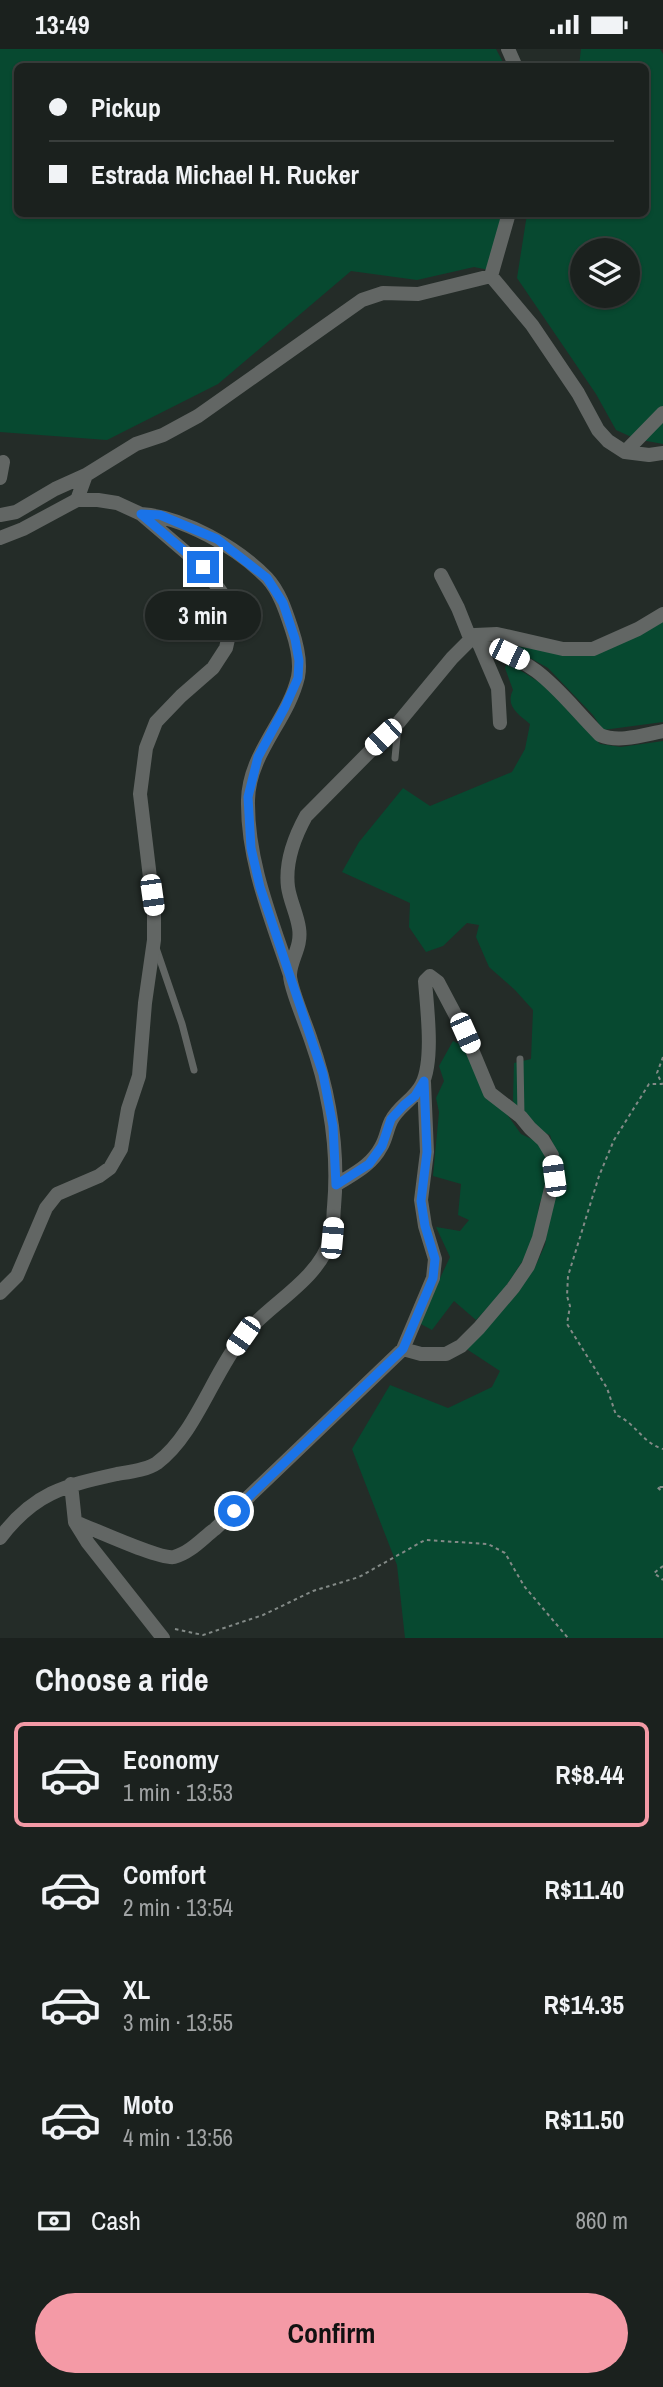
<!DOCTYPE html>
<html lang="en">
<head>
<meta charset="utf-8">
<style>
  body { margin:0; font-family:"Archivo Narrow",sans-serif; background:#242927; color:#f1f3f6; height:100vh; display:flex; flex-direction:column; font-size:26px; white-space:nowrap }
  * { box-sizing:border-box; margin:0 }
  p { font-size:23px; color:#a0a3a4 }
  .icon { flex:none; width:38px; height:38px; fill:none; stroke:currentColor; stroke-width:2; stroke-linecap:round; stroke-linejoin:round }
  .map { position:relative; height:1589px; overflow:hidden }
  .side { display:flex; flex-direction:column; background:#1b211e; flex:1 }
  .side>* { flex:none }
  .banner { position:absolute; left:14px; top:14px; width:635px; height:154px; border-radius:10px; box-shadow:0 2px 5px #0004,0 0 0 2px #393e3c; display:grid; align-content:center; height:154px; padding:0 35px; background:#1b211e }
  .buttons { position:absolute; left:570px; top:189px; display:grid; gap:14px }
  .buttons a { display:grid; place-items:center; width:70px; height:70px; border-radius:50%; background:#1b211e; box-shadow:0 2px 5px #0004,0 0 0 2px #393e3c; font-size:35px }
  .end { position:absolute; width:32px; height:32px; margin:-16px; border:9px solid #1a73e8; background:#fff; box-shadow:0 0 0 4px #fff }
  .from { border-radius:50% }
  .bubble { position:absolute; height:49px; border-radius:24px; background:#1b211e; box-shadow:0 2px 5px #0004,0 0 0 2px #393e3c; font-size:23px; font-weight:800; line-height:49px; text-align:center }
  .car { position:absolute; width:21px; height:42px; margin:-21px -10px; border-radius:9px; box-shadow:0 0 5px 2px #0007; background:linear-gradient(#fff 24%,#345 0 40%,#fff 0 76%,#345 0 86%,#fff 0) }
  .banner b { display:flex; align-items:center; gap:24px; height:66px; font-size:26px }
  .banner b+b { border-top:2px solid #393e3c }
  .banner i { width:18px; height:18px; background:#f1f3f6 }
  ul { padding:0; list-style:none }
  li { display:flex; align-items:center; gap:21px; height:105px; margin:0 14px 10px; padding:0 21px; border:4px solid transparent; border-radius:10px }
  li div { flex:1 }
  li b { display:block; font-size:26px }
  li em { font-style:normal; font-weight:800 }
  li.active { border-color:#f49aa6 }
  li>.icon { width:63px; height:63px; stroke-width:1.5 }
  h2 { padding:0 35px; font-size:32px; line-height:84px }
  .pay { display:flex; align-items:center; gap:18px; height:77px; padding:0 35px; font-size:26px }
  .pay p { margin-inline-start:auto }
  .cta { display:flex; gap:14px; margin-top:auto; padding:14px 35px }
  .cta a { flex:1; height:80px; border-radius:42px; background:#f49aa6; color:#111; font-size:28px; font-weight:800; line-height:80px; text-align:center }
  .status { display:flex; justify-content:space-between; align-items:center; height:49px; padding:0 35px; background:#1b211e; direction:ltr }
  .status svg { height:19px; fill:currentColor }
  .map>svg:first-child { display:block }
  .green { fill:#074930; fill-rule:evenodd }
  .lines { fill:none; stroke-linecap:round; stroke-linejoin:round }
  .path { stroke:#838a87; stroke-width:2; stroke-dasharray:3.5 3.5; stroke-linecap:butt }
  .lane { stroke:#626664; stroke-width:7 }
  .street { stroke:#626664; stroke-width:14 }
  .route { stroke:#1a73e8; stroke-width:9 }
</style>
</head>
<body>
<div class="status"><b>13:49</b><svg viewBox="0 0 49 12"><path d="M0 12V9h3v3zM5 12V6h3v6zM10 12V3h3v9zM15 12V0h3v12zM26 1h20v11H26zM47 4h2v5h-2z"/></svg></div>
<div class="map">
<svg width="663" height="1589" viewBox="0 0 663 1589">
  <rect width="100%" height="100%" fill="#242c28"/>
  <path class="green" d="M0,0H496L505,17L18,18V164L505,165L489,221L474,218L417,231L351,222L218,335L107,391L0,383Z
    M581,0H660L663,5V395L636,390L616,381L596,345L517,229L527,165L646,164V18L579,17ZM583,201H628V247H583Z
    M663,570V673L603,681L593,666L548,619L507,596L593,607Z
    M506,616L518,620L557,644L600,695L621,698L663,692V1589H405L397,1516L352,1400L390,1336L448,1359L492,1338L500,1322L465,1299L534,1220L545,1196L558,1112L550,1086L529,1078L513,1052L514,1014L531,1010L533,961L515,941L489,918L476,888L479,876L467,874L443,897L426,903L409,878L410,854L342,823L359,793L403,739L430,757L512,723L525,700L530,675C518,665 505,657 513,641L505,619Z
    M453,992L461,996L477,1023L521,1085L544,1096L548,1134L539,1156L535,1193L501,1245L476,1271L454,1252L432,1281L419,1274L450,1208L436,1178L460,1182L469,1171L458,1166L461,1135L433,1127L439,1063L436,1049L444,1032L439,1017Z"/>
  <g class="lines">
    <path class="path" d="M663,1008L657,1024L662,1035H649L614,1091L599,1127L568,1227L567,1247L570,1257L567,1275L607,1339L616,1366C636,1374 642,1394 663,1400
      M663,1438H657L663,1443
      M663,1517L654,1524L663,1531
      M175,1580L203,1586L263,1566L313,1542L359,1528L425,1491L488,1495L505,1504L524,1537L568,1589"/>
    <path class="lane" d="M395,709L398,677
      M156,899L182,975L194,1021
      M520,1010L521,1067"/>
    <path class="street" d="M508,0L516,18
      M491,227L509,164
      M625,403L663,364
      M0,429L3,413
      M77,451L86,426L136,395L163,386L198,367L362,251L383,244L418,245L491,227L532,276L578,344L598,381L608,392L625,403L649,406L663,404
      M141,465C183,468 237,498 267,529C280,543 286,563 292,581C297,596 301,613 298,628C288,671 249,704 248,751C247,812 271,869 290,926
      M0,466L16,463L55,440L86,426
      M0,489L23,480L77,451H98L117,454L141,465L203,518L224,547L231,577L226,599L213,619L181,647L156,673L146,699L140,745L154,862V891L145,954L139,1027L128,1060L121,1100L110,1119L99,1127L57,1145L46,1159L17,1227L0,1244
      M441,526L458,559L470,589
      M663,565L638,580L593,600H563L497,585L475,586L480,597C540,610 560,646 600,686C619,694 643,686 663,682
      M480,597L498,639L500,674
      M336,1136C353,1125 371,1117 381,1098C386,1090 387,1080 391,1072C398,1057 415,1050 422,1035C434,1011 427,959 425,932L430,927L438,933L465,984L490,1044L521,1068L530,1079L543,1091L552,1106L554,1127L539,1189L528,1217L513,1239L479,1279L461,1297L446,1305H421L403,1300
      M71,1435L75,1473L88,1494L163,1589
      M75,1473C92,1479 160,1511 174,1508C190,1504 203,1489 215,1480L403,1300L433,1229L435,1210L425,1177L421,1151L427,1103L424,1033
      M0,1489C34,1444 63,1437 117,1425C129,1423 147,1421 157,1414C195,1386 213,1324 243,1287C270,1254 318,1232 331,1189C334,1180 333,1167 334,1158C339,1101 330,1045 311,991C307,978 289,936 290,925C291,909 302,898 299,879C297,865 290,852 288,838C285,814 295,787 306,767L399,673L452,609L475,586"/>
  </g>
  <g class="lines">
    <path class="route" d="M203,518L141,465L160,466L217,490L267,529L283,554L295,590L299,612L298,629L285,658L258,708L248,748L251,799L260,838L323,1025L333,1077L336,1136L369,1115L382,1097L391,1070L404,1056L415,1047L424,1032L427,1103L421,1152L425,1177L435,1210L433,1229L403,1300L234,1462"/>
  </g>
</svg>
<div class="buttons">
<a><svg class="icon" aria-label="layers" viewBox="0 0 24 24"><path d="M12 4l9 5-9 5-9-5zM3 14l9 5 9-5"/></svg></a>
</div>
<i class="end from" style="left:234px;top:1462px"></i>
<i class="end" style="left:203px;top:518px"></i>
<div class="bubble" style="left:145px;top:542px;width:116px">3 min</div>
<i class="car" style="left:509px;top:605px;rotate:116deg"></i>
<i class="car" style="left:383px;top:688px;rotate:226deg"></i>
<i class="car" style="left:152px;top:846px;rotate:172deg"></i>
<i class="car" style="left:465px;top:984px;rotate:156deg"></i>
<i class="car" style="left:554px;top:1127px;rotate:352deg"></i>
<i class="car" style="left:332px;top:1189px;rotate:5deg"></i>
<i class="car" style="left:243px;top:1287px;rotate:215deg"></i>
<div class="banner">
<b><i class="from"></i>Pickup</b>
<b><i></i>Estrada Michael H. Rucker</b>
</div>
</div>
<section class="side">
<h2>Choose a ride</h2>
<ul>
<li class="active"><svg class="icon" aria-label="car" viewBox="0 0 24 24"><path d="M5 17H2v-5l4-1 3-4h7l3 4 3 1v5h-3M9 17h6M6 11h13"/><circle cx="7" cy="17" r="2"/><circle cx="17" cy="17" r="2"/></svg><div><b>Economy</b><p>1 min · 13:53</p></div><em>R$8.44</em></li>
<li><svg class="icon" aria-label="car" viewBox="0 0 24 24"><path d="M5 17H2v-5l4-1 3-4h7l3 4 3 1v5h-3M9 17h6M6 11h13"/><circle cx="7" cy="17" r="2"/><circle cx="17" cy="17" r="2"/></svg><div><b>Comfort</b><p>2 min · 13:54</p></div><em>R$11.40</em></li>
<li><svg class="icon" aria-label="car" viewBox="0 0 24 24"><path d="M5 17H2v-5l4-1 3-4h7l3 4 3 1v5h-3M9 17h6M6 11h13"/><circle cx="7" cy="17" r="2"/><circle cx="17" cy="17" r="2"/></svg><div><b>XL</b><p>3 min · 13:55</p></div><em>R$14.35</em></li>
<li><svg class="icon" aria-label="car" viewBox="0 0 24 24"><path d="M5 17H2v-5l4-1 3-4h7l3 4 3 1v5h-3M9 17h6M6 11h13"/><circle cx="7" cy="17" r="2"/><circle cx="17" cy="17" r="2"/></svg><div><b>Moto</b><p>4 min · 13:56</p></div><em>R$11.50</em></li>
</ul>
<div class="pay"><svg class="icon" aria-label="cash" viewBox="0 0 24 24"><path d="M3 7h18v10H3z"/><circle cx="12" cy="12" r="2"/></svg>Cash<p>860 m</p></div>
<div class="cta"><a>Confirm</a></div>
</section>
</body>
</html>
